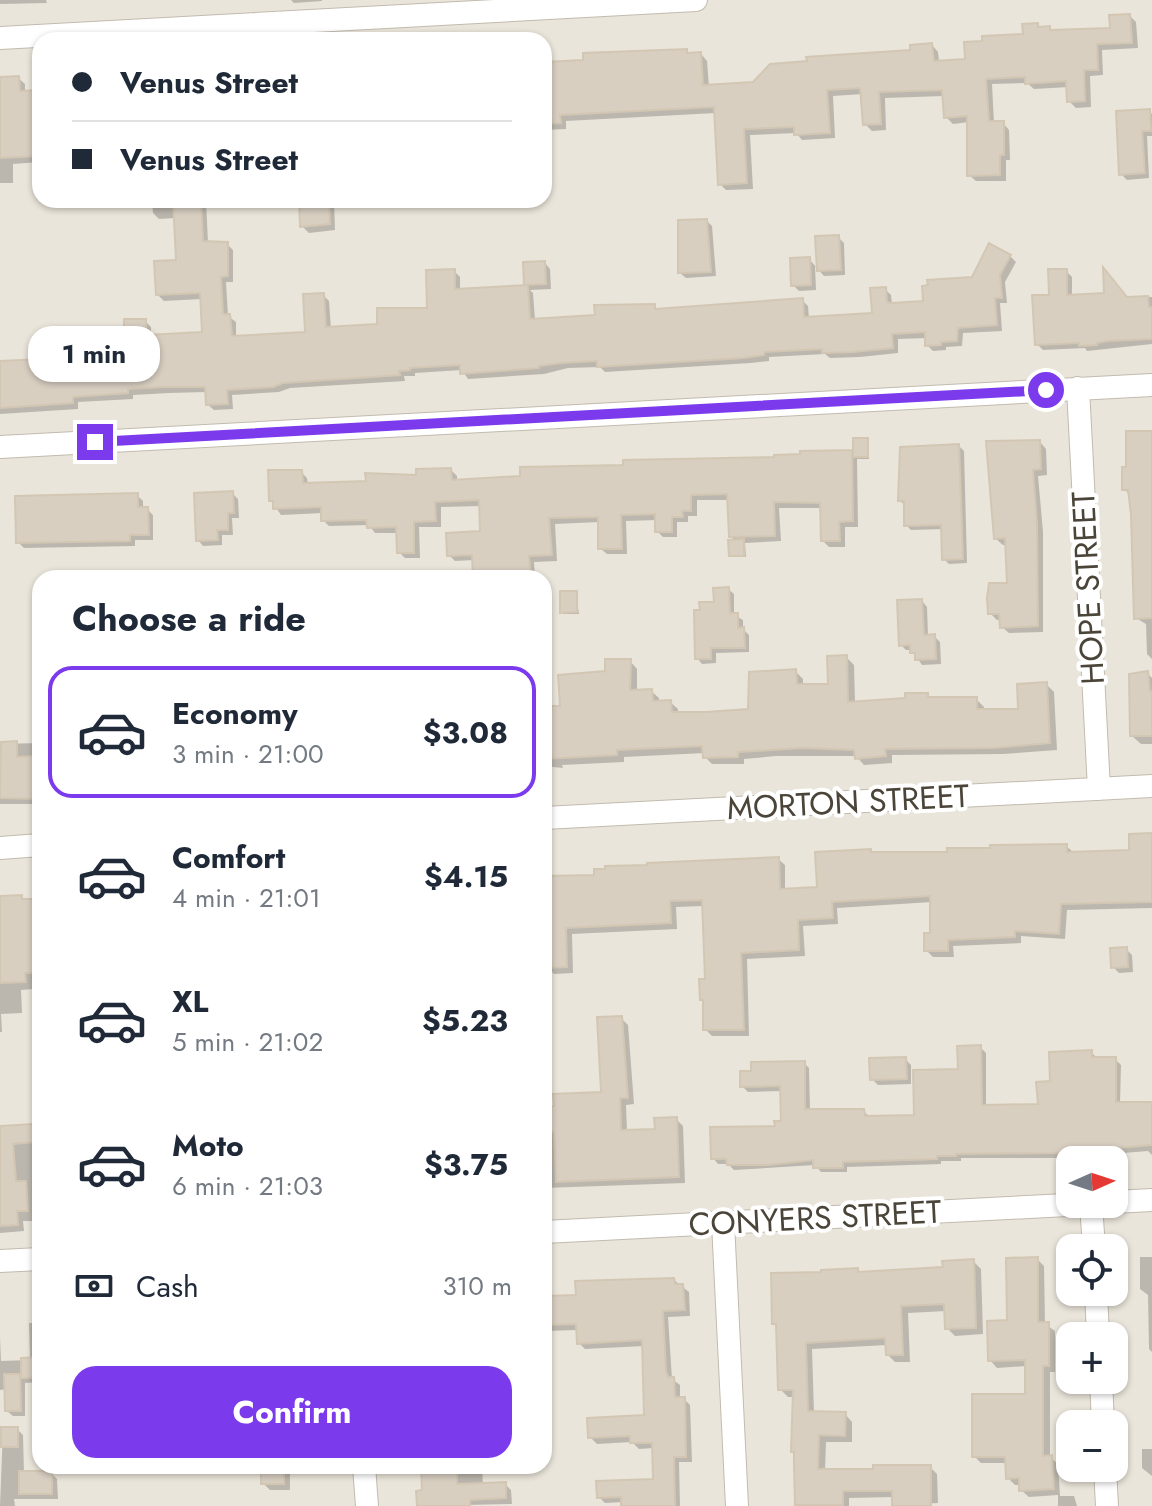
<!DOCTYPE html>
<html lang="en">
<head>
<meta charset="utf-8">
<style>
  body { margin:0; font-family:Jost,sans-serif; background:#f2f2f3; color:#1f2937; height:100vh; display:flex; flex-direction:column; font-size:30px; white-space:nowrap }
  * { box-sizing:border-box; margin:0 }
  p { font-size:26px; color:#747a83 }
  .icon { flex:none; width:44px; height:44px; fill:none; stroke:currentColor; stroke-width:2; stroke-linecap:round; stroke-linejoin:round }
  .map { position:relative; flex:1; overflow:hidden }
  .panel { position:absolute; left:32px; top:570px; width:520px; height:904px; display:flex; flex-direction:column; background:#fff; border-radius:24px; box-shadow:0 2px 6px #0004 }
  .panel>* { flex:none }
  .hud { position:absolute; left:32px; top:32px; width:520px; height:176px; border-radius:24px; box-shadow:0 2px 6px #0004; display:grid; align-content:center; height:176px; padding:0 40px; background:#fff }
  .needle { width:52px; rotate:87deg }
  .tools { position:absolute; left:1056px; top:1146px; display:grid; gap:16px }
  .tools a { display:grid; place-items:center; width:72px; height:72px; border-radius:16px; background:#fff; box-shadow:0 2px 6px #0004; font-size:40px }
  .end { position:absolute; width:36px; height:36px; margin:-18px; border:10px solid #7c3aed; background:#fff; box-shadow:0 0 0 4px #fff }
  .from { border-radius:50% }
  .bubble { position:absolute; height:56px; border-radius:24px; background:#fff; box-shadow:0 2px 6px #0004; font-size:26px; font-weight:700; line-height:56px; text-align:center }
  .hud b { display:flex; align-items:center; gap:28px; height:76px; font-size:30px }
  .hud b+b { border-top:2px solid #e0e1e3 }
  .hud i { width:20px; height:20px; background:#1f2937 }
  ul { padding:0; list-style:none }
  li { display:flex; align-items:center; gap:24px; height:132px; margin:0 16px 12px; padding:0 24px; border:4px solid transparent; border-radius:24px }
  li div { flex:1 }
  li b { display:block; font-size:30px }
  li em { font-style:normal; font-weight:700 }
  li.on { border-color:#7c3aed }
  li>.icon { width:72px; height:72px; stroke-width:1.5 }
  h2 { padding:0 40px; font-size:36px; line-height:96px }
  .pay { display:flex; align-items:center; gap:20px; height:88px; padding:0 40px; font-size:30px }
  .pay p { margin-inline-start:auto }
  .cta { display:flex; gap:16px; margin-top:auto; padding:16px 40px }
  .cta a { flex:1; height:92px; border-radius:24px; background:#7c3aed; color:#fff; font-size:32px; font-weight:700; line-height:92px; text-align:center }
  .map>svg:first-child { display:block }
  .residential { fill:#eae5da; fill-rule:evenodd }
  .shadow { fill:#0003 }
  .building { fill:#d8cfc1; stroke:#d3c7b4; stroke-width:2 }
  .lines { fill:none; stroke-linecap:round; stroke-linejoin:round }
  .minor-casing { stroke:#c2bbae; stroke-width:24 }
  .minor { stroke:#fff; stroke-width:22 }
  .route { stroke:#7c3aed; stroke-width:10 }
  .labels { text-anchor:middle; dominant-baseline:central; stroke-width:8; stroke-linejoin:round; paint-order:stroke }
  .street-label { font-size:32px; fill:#4b4439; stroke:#fff }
</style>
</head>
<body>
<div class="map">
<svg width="1152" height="1506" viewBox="0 0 1152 1506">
  <rect width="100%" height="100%" fill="#f6f3ec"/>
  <path class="residential" d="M0,0H1152V1506H0ZM40,40H544V200H40ZM40,578H544V1466H40ZM1070,1160H1114V1204H1070ZM1070,1248H1114V1292H1070ZM1070,1336H1114V1380H1070ZM1070,1424H1114V1468H1070Z"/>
  <path class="shadow" d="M0,0H46L47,3L0,4Z
    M291,0H322V1L294,3Z
    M1130,16L1136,22L1138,48L1102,50L1103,75L1090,76L1091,107L1076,108L1069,101V87L1034,89L1027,83L992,84L994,123H1003L1009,130L1010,160H1006V181H976L969,175V122L953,124L946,117L944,96L885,98L886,130L872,131L865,124L863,94L833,96L835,138L802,140L796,133L750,135L753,189L726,190L720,184L716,113L566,121V129L544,130V65L686,51L690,55L701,54L707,61L709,87L754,84L932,45L938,52L939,62L967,61L1025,36L1037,25L1040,29L1049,28L1053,32L1112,30Z
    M18,78L25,84V93L40,92V162L13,164V183H0V79Z
    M1149,111L1152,114V136H1147L1149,178L1127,180L1121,174Z
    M152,200H206L208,243L227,244L233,250V282H226L228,316L236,322V337L307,334L323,295L329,301L331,329L379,326L429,310L454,271L460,277V290L529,287L526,284L545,263L550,269L551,289L530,290L533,293L535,320L597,317L654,306L659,311L802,300L808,306L809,319L874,315L885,289L891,295L892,305L925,303L1010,256L1016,262L1005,282L1007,303H1000L1002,331L963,333L962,346L946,347V350L933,351L927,345V338L898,339V353L860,357L830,358L825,354L769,357V361L751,363L605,372L600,367L568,368L544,374L468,379L462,370L415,373V376H404L405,381L290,388L279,392L232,395L233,409L214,410L207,404V392L169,393L133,395V399L78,402V409L0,414V363L74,361L80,367H116L145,321L151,327V337L204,334L202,299L164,301L158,295L178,262L176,218L159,219L153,213Z
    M301,200H334L335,230L309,233L302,226Z
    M707,221L712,226L716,276L686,278L680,273Z
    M838,237L844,243L845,275L824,276L815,266L816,290L799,291L793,285L809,259L818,269Z
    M1066,271L1072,277V297H1152V344L1087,351L1085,348L1043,350L1037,344L1051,297Z
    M1152,433V659L1147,654L1146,624L1136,618L1131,496L1124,489L1128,469Z
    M867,440L869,459H857L858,527H845V547H829L823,541V508H779L781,541L745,543L746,557L731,556L736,541L731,537L729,500H697V516H688V522H677V537H663L657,531V520L626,521L627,554H607L600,548V522L555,524L557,561L534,562L535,578H476L474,560L455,561L449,555L482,533L481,506L441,507V527H419L420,558H405L399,552L398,533H375L369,525L329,526L323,520V513L281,515L271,500L301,472L307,478L308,485L368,483L419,477L451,470L457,476V482L851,452L855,456Z
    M1040,442L1046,449L1047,475L1038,476L1043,532V632L1009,633L1002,627L1001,620H997L990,613L1009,585L1007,545H1003L996,539Z
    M959,446L964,451L967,563L949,564L944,559L943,529L911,530L906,525V506L900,501Z
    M232,493L238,499L239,518H232L233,535H222V545L203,546L198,540Z
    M137,495L143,501V509H147L153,515V540H135V546L24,548L18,542Z
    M120,573L125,578H64V575Z
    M728,589L734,594V615L743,620V629L749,635V652L716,653V663L702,664L697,658L716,604Z
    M576,593L579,614H564L562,612Z
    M922,601L927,607L928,637L934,636L940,642L941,664L922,665L912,650H906L901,645Z
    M846,657L854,665L855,703L907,700L927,695L931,699H976L984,707V711H1020L1046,684L1054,692L1057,750L1003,754L892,755V763L864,765L856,756H776L744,759V764H712L705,757V753L624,757V762L562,765L563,768L544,766V711L562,708L607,673L630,661L637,669V691H651L659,698V702H670L678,709V714L750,711L795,671L803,679V686H830Z
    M1147,673L1152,678V744H1141L1132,736Z
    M40,743V804H0V744Z
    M1152,836V908L1067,910L1065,939L1021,936V943L953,946L954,957H933L926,950L932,935V902L837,908L838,924L803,926L805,956L747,959L749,1036H712L705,1029V1002L702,999L707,981L704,906L676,907L677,929L572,934L573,973L554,974L547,967L544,878L596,877L778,859L785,865V891L819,889L871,851L874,854H949L1066,846L1073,852L1131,851Z
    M21,897L25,901L40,903V980H33V989L21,990L22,1013L1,1014L2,1032H0V898Z
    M1126,949L1132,955L1133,972L1119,973L1113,967Z
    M621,1018L628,1025L634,1104L626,1105L627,1132L657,1131L676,1119L683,1126L685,1183L544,1188V1108H556L603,1094Z
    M980,1047L986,1053V1107L1040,1106L1052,1083L1091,1052L1096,1057L1115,1059L1121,1065L1120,1104H1152V1155L1148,1151L1062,1158H961V1161H941V1164L847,1167V1172H821L815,1165L734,1170L728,1164H718L713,1158L777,1128L783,1123L782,1091L748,1092L742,1086L804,1063L809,1068L810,1111H863L869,1116L916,1117Z
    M905,1059L911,1065V1084L878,1085L872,1079Z
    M32,1126L39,1133L40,1221H23L24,1231L0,1233V1128Z
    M1140,1257H1152V1352L1149,1349L1148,1295L1140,1289Z
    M1037,1259L1044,1266L1045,1324L1055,1331V1372H1050V1457L1058,1464L1060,1496H1074L1077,1506H1058V1495L1029,1497L1021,1490V1485H1015L1008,1478L1007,1463H981L974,1456L1027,1396V1366L997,1368L990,1360Z
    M973,1261L981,1269L983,1334L955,1336L947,1328L946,1311L908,1313L910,1362H895L888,1355L887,1345L812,1349L814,1413L845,1414L852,1422V1442H826L825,1471L930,1467L937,1474L938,1503L901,1505L894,1497L849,1498V1506H799L795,1397H788L780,1389L778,1327L774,1323L823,1274L857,1270L861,1273L945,1269Z
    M674,1280L689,1292L690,1316L668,1317L672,1379L680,1385V1399H684L690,1405L692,1462H679L680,1506H623V1502L605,1503L599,1497L655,1481L654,1448L639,1449L632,1442L597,1444L590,1437L646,1417L644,1346L585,1349L579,1343L578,1330L544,1331V1298L578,1297Z
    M29,1323H40V1382L25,1383V1416H13L7,1411V1389L0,1390V1337L1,1361L30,1360Z
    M544,1428L547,1430L548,1457H544Z
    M3,1429H17L23,1435L24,1473H51L57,1479L58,1499H14L15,1506H0Z
    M1142,1449H1152V1476L1142,1468Z
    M263,1466H303V1473L290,1474V1490H270L263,1483Z
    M423,1466H482L483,1485L505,1484L511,1490L512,1504L419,1506L424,1492Z"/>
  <path class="building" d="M1130,14L1132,43L1097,44L1098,70H1084L1085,101L1067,102L1066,81L1025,84V77L986,79L989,121H1004V155H1000V175L967,176V116L944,118L942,90L879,92L881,124L863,125L860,88L827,90L830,133L794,135V127L744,129L747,183L718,185L714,107L560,115L561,123L544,124V62L583,60V53L687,49V53L701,52L703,85L753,82L770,64L807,61L806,57L910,50V45L932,43L934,61L965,59L964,42L982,41V36L1023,34L1022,24L1038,23V27L1050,26V30L1110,28L1109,15Z
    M19,76L20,91L40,90V156L0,158V77Z
    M1150,109L1151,131H1142L1145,173L1119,175L1116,111Z
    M173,200H201L203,241L228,242V276L221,277L223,314H230L232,336L305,332L303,294L324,293L326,327L377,324V308H427L426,270L455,269V289L528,285L530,319L595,315L594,305L655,304V309L803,298L804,317L872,313L870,288L886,287L887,302L891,303L923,301L922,286L928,285L927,280L972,277L989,243L1011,255L1000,275L1002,298H995L997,325L958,328L957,341L941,342V345L925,346V332L892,334L893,348L853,352L822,353V349L764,352V355L744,358L597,367V361L561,363L539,366V368L460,374V365L410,368V370L399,371L400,375L283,383L273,387L227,390L228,404L206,405L205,387H162L128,389V393L73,397V403L0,408V361L63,358L75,359V365L81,367L114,365L113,353L124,352V319H146V335L202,332L200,293L156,295L154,261L176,260Z
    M299,200H329L330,224L300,227Z
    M707,219L711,272L678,273V220Z
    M839,235L841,270L817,271L815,236Z
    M810,257L811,285L791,286L790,258Z
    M545,261L546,284L524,285L523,262Z
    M1103,267L1127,297L1148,296L1149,307H1152V339L1108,341L1097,343V345L1079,346V343L1035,345L1032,295H1049L1048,269H1067V295L1104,293Z
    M1126,431H1152V618L1134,619L1131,514L1128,490H1122V467H1126Z
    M853,438H868V457H853Z
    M1040,440L1041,469L1033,470L1037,524L1038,626L1000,628L999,614H988L987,598L989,583H1007L1005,538L994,539L986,441Z
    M959,444L963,559L942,560L941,525L904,526V501H898L900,447Z
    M852,450L853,521L839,522L840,541H821L820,503L774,502L775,536L729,537L727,494L691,495V511H682L683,517H672V532H655V514L621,515L622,549H598V517L549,518L552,555L529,556L531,578H473L472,555L447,556L446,533L480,531L479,500L435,502L436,521L414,522V553H397L396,527L367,528L366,520L321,521V507L273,509V501H269L268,470H302L303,483L366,481L365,473L416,475V469L451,468L452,480L520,476V467L623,465V460L774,457V455L800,454V451Z
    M233,491L234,513H228V530H217L218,540L196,541L194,493Z
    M138,493V507H148L149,535H130V541L16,543L15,496Z
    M744,539V556H729L728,540Z
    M729,587L730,613H738V628L744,627L745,648H711V659H695L694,610H700L699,602H714L713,588Z
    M560,591H577V612L560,613Z
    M922,599L924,635L935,634L936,659L915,660V653H910V645L899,646L897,600Z
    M847,655L848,702L905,698V693H928V697H977V709H1018L1017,684L1047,682L1050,743L994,748L885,749L886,756L855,759L854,750L802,748L738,752V757L703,758L702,746L617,750V755L544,759V710L546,706H560L558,675L605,671V659H631L630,690L652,689L653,701L671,700L672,712H706L748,709L749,672L796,669L797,684H828L827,656Z
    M1148,671L1150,691H1152V736H1130L1129,674Z
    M17,741V757L40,756V799L0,798L1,742Z
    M1152,833V902L1061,904L1059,934L1015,931V937L948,940V951H924V933H930V896L832,902L833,918L798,920L799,950L741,953L744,1030H703V1000H700L699,979H705L702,900L670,901L671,923L566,928L567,967L545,968L544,876L594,875V869H605V866L647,865V863L779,857L780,889L817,887L815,852L871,849V852H947V848H990V845L1067,844V852L1129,850V834Z
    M22,895V899H39L40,973H25L26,982L0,983V896Z
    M1127,947L1128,967L1111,968L1110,948Z
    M622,1016L628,1098H620L621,1130L655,1129L654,1118L677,1117L679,1177L556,1182L554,1132L544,1133V1106H554L553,1094L601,1092L597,1017Z
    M981,1045L982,1105L1038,1104L1036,1082L1050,1081L1049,1052L1092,1050V1057H1116V1102H1152V1145L1055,1153L956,1154V1156H937V1159L843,1162V1168H813V1160L768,1165H727L726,1159H711L710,1127L775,1126L774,1121H781L780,1086L740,1087V1071H751V1062L805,1061V1109H864L865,1116L914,1115L913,1070L958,1069L957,1046Z
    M906,1057L907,1079L870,1080L869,1058Z
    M33,1124L34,1142L13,1144L16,1181H26L28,1211H17L18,1225L0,1226V1126Z
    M1038,1257V1322H1049V1366H1043V1456L1052,1455L1054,1489L1019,1491V1478L1006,1479L1005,1457H972V1394H1025V1360L988,1361L987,1321L1007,1320L1006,1258Z
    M974,1259L976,1328L945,1329L944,1304L901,1306L903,1355H886L885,1338L806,1343L808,1411L846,1412L845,1436L819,1435L818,1469H873V1465H931V1506H892V1491H843V1505H795L794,1463V1452H791L793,1390H778L776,1324H772L771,1273L821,1272V1270L858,1268V1272L943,1267L942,1261Z
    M674,1278L675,1284H683L685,1310L663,1311L666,1371L668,1377H674L675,1397H685L686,1457H674L675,1506H621V1497L597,1498L596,1481L653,1479L652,1443H630V1436L588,1438L587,1418L644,1415L642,1340L577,1344L576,1324L544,1325V1296L576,1295L575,1281Z
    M40,1357V1378H21V1358Z
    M4,1374H20L21,1411H5Z
    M1,1427H18V1447H1Z
    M261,1466H284V1484H261Z
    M421,1466H457V1484L506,1482V1498L470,1500V1506H417L416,1491L422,1490Z
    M19,1471H52V1494H19Z"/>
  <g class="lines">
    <g class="minor-casing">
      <path id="minor" d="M0,38L696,0
        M1078,388L1099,789
        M0,447L1152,385
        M544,818L1152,786
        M0,848L40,845
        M1114,1202L1152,1200
        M1091,1204L1094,1248
        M723,1223L737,1506
        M544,1232L1086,1204
        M0,1261L40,1259
        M1096,1292L1098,1336
        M1101,1380L1103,1424
        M364,1466L367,1506
        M1105,1468L1107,1506"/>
    </g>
    <use href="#minor" class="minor"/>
  </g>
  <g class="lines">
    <path class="route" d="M95,442L1046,390"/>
  </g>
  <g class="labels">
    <g class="street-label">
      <text transform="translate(1088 588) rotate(-93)">HOPE STREET</text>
      <text transform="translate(848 802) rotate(-3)">MORTON STREET</text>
      <text transform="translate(815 1218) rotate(-3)">CONYERS STREET</text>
    </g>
  </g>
</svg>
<div class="tools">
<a><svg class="needle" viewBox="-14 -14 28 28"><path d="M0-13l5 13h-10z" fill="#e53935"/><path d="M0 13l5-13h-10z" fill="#747a83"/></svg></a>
<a><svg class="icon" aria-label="locate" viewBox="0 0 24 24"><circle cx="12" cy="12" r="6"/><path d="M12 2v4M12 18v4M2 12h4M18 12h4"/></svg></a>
<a>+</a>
<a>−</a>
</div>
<i class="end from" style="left:1046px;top:390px"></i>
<i class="end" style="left:95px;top:442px"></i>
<div class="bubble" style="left:28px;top:326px;width:132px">1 min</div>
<div class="hud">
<b><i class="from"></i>Venus Street</b>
<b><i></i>Venus Street</b>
</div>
<section class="panel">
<h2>Choose a ride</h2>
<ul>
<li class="on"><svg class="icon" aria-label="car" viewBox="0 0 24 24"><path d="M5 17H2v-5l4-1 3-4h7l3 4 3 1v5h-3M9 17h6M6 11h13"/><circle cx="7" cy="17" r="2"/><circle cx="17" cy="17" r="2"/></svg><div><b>Economy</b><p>3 min · 21:00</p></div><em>$3.08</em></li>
<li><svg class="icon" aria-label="car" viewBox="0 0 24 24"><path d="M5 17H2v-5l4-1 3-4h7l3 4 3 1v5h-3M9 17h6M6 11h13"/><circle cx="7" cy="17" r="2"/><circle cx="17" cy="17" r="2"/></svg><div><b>Comfort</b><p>4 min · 21:01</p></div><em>$4.15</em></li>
<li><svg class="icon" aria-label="car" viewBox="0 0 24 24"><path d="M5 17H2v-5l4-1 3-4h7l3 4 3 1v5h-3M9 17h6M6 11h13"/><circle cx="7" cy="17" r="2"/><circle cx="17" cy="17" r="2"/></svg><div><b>XL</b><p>5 min · 21:02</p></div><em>$5.23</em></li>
<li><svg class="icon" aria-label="car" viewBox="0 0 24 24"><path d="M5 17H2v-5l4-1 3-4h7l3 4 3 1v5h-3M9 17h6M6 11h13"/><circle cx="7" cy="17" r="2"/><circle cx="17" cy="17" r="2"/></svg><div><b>Moto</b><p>6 min · 21:03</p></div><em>$3.75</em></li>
</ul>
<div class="pay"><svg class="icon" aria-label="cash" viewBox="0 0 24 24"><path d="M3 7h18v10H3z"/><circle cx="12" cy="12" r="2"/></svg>Cash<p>310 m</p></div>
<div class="cta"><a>Confirm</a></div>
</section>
</div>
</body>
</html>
